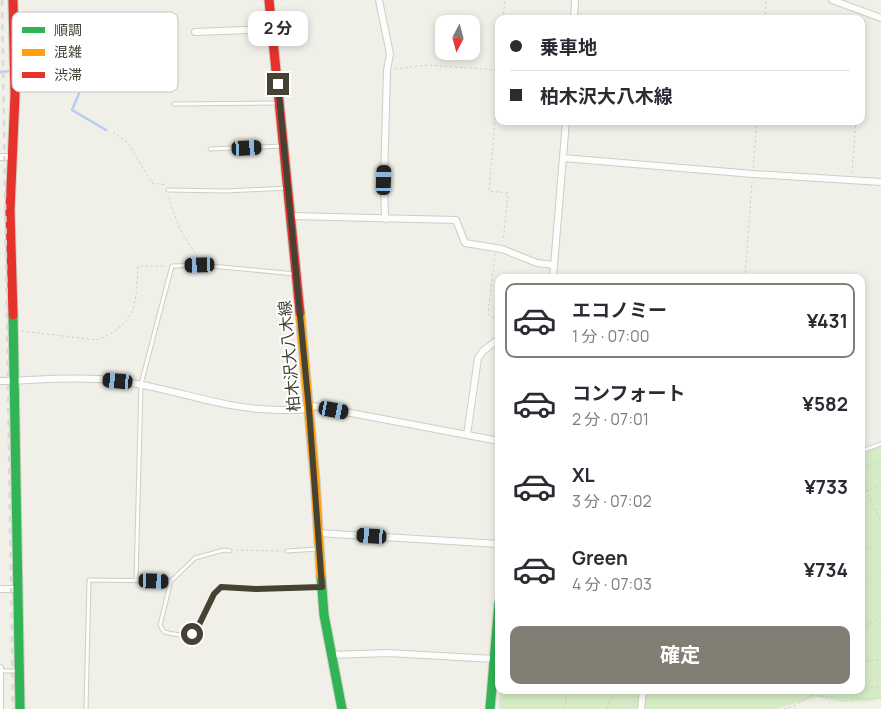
<!DOCTYPE html>
<html lang="ja">
<head>
<meta charset="utf-8">
<style>
  body { margin:0; font-family:Manrope,"Noto Sans JP",sans-serif; background:#f2f2f3; color:#2b2b33; height:100vh; display:flex; flex-direction:column; font-size:19px; white-space:nowrap }
  * { box-sizing:border-box; margin:0 }
  p { font-size:16px; color:#7c7c81 }
  .icon { flex:none; width:28px; height:28px; fill:none; stroke:currentColor; stroke-width:2; stroke-linecap:round; stroke-linejoin:round }
  .map { position:relative; flex:1; overflow:hidden }
  .side { position:absolute; left:495px; top:274px; width:370px; height:420px; display:flex; flex-direction:column; background:#fff; border-radius:10px; box-shadow:0 2px 8px #0003 }
  .side>* { flex:none }
  .guide { position:absolute; left:495px; top:15px; width:370px; height:110px; border-radius:10px; box-shadow:0 2px 8px #0003; display:grid; align-content:center; height:110px; padding:0 15px; background:#fff }
  .needle { width:32px; rotate:186deg }
  .buttons { position:absolute; left:435px; top:15px; display:grid; gap:10px }
  .buttons a { display:grid; place-items:center; width:45px; height:45px; border-radius:10px; background:#fff; box-shadow:0 2px 8px #0003; font-size:25px }
  .end { position:absolute; width:22px; height:22px; margin:-11px; border:6px solid #454234; background:#fff; box-shadow:0 0 0 2px #fff }
  .from { border-radius:50% }
  .bubble { position:absolute; height:35px; border-radius:10px; background:#fff; box-shadow:0 2px 8px #0003; font-size:16px; font-weight:700; line-height:35px; text-align:center }
  .car { position:absolute; width:15px; height:30px; margin:-15px -8px; border-radius:6px; box-shadow:0 0 4px 1px #0007; background:linear-gradient(#222 24%,#8ab4d8 0 40%,#222 0 76%,#8ab4d8 0 86%,#222 0) }
  .guide b { display:flex; align-items:center; gap:18px; height:48px; font-size:19px }
  .guide b+b { border-top:1px solid #e1e1e2 }
  .guide i { width:12px; height:12px; background:#2b2b33 }
  ul { padding:9px 0 0; list-style:none }
  li { display:flex; align-items:center; gap:15px; height:75px; margin:0 10px 8px; padding:0 5px; border:2px solid transparent; border-radius:10px }
  li div { flex:1 }
  li b { display:block; font-size:19px }
  li em { font-style:normal; font-weight:700 }
  li.active { border-color:#817f73 }
  li>.icon { width:45px; height:45px; stroke-width:1.5 }
  .action { display:flex; gap:10px; margin-top:auto; padding:10px 15px }
  .action a { flex:1; height:58px; border-radius:10px; background:#817f73; color:#fff; font-size:20px; font-weight:700; line-height:58px; text-align:center }
  .map>svg:first-child { display:block }
  .green { fill:#d5ecc6 }
  .lines { fill:none; stroke-linecap:round; stroke-linejoin:round }
  .stream { stroke:#b7ccf0; stroke-width:2.5 }
  .lane-casing { stroke:#cecdc6; stroke-width:5 }
  .street-casing { stroke:#cecdc6; stroke-width:8 }
  .fast-casing { stroke:#cfcebf; stroke-width:11 }
  .slow-casing { stroke:#cfcebf; stroke-width:11 }
  .jam-casing { stroke:#cfcebf; stroke-width:11 }
  .path { stroke:#d0cfc9; stroke-width:1; stroke-dasharray:2.5 2.5; stroke-linecap:butt }
  .lane { stroke:#fdfdfc; stroke-width:3 }
  .street { stroke:#fdfdfc; stroke-width:6 }
  .fast { stroke:#30b455; stroke-width:9 }
  .slow { stroke:#ff9f0a; stroke-width:9 }
  .jam { stroke:#e5322d; stroke-width:9 }
  .rail { stroke:#d9d9d8; stroke-width:2.5; stroke-dasharray:6 6; stroke-linecap:butt }
  .route { stroke:#454234; stroke-width:6 }
  .labels { text-anchor:middle; dominant-baseline:central; stroke-width:4; stroke-linejoin:round; paint-order:stroke }
  .street-label { font-size:16px; fill:#454234; stroke:#fff }
  .key { fill:#fff; stroke:#c7c6c2; stroke-width:1 }
  .key-label { font-size:14px; fill:#454234 }
</style>
</head>
<body>
<div class="map">
<svg width="881" height="709" viewBox="0 0 881 709">
  <rect width="100%" height="100%" fill="#f0efe8"/>
  <path class="green" d="M881,446V699L869,701L842,702L817,697L776,709H499L500,690H861V454Z"/>
  <g class="lines">
    <path class="stream" d="M17,71L27,72L79,87L80,91L72,110L106,130
      M0,72L12,71"/>
    <g class="lane-casing">
      <path id="lane" d="M174,104L279,103
        M210,149L283,146
        M168,190L226,191L288,188
        M861,451L881,444
        M230,551L224,550L195,558L171,581L160,625L164,632C174,634 187,638 196,631L213,594L221,587L256,589L321,587
        M287,551L318,549
        M136,580L141,384L172,266L200,265L295,274
        M1,671H17
        M86,709L89,580L171,581"/>
    </g>
    <g class="street-casing">
      <path id="street" d="M379,0L390,54L387,70L384,180L385,219
        M832,0L881,18
        M574,19L575,0
        M195,32L272,29
        M0,157H12
        M563,158L753,174L881,182
        M292,216L456,220L465,243L502,249L537,263L554,265
        M553,278L566,121
        M0,381C39,380 80,376 119,381C174,388 223,410 280,410C292,410 303,411 314,406L499,441
        M467,435L478,358L483,351L499,339
        M318,533L499,544
        M0,589H19
        M331,655L388,653L494,659
        M0,668V709
        M641,709L643,690"/>
    </g>
    <g class="fast-casing">
      <path id="fast" d="M13,315L20,709
        M321,576L324,615L342,709
        M490,709L499,603"/>
    </g>
    <g class="slow-casing">
      <path id="slow" d="M300,313L315,479L321,576"/>
    </g>
    <g class="jam-casing">
      <path id="jam" d="M13,0L15,95L10,210L13,315
        M269,0L300,313"/>
    </g>
    <path class="path" d="M503,19L505,0
      M765,19L766,0
      M861,57L864,20
      M395,69L425,65L499,70
      M499,73L489,191L508,193L503,241
      M113,132L128,143L152,183L166,185
      M753,168L757,121
      M852,173L856,121
      M169,197L171,205L180,229L199,260
      M495,254L488,314L499,321
      M745,278L752,182
      M22,331L96,340C137,325 136,304 138,266H166
      M861,468L881,460
      M861,476L881,523
      M861,493L881,485
      M861,545L872,549L881,542
      M236,550L282,551
      M861,582L881,574
      M861,627L873,622L881,617
      M861,662L881,659
      M861,689L881,686
      M802,690L817,696L868,699L881,697
      M565,709L567,690
      M607,709L614,690
      M784,709L796,705L812,695"/>
    <use href="#lane" class="lane"/>
    <use href="#street" class="street"/>
    <use href="#fast" class="fast"/>
    <use href="#slow" class="slow"/>
    <use href="#jam" class="jam"/>
    <path class="rail" d="M2,0L13,709"/>
  </g>
  <g class="lines">
    <path class="route" d="M192,634L196,631L214,594L221,587L256,589L322,587L309,409L278,84"/>
  </g>
  <g class="labels">
    <g class="street-label">
      <text transform="translate(289 356) rotate(-95)">柏木沢大八木線</text>
    </g>
  </g>
  <rect x="12" y="12" width="166" height="80" rx="8" class="key"/>
  <rect x="22" y="27" width="23" height="6" fill="#30b455"/>
  <rect x="22" y="49" width="23" height="7" fill="#ff9f0a"/>
  <rect x="22" y="72" width="23" height="6" fill="#e5322d"/>
  <g class="key-label">
    <text x="54" y="35">順調</text>
    <text x="54" y="57">混雑</text>
    <text x="54" y="80">渋滞</text>
  </g>
</svg>
<div class="buttons">
<a><svg class="needle" viewBox="-14 -14 28 28"><path d="M0-13l5 13h-10z" fill="#e53935"/><path d="M0 13l5-13h-10z" fill="#7c7c81"/></svg></a>
</div>
<i class="end from" style="left:192px;top:634px"></i>
<i class="end" style="left:278px;top:84px"></i>
<div class="bubble" style="left:248px;top:11px;width:60px">2 分</div>
<i class="car" style="left:247px;top:148px;rotate:87deg"></i>
<i class="car" style="left:384px;top:180px;rotate:2deg"></i>
<i class="car" style="left:200px;top:265px;rotate:268deg"></i>
<i class="car" style="left:118px;top:381px;rotate:275deg"></i>
<i class="car" style="left:334px;top:410px;rotate:101deg"></i>
<i class="car" style="left:372px;top:536px;rotate:274deg"></i>
<i class="car" style="left:154px;top:581px;rotate:92deg"></i>
<div class="guide">
<b><i class="from"></i>乗車地</b>
<b><i></i>柏木沢大八木線</b>
</div>
<section class="side">
<ul>
<li class="active"><svg class="icon" aria-label="car" viewBox="0 0 24 24"><path d="M5 17H2v-5l4-1 3-4h7l3 4 3 1v5h-3M9 17h6M6 11h13"/><circle cx="7" cy="17" r="2"/><circle cx="17" cy="17" r="2"/></svg><div><b>エコノミー</b><p>1 分 · 07:00</p></div><em>¥431</em></li>
<li><svg class="icon" aria-label="car" viewBox="0 0 24 24"><path d="M5 17H2v-5l4-1 3-4h7l3 4 3 1v5h-3M9 17h6M6 11h13"/><circle cx="7" cy="17" r="2"/><circle cx="17" cy="17" r="2"/></svg><div><b>コンフォート</b><p>2 分 · 07:01</p></div><em>¥582</em></li>
<li><svg class="icon" aria-label="car" viewBox="0 0 24 24"><path d="M5 17H2v-5l4-1 3-4h7l3 4 3 1v5h-3M9 17h6M6 11h13"/><circle cx="7" cy="17" r="2"/><circle cx="17" cy="17" r="2"/></svg><div><b>XL</b><p>3 分 · 07:02</p></div><em>¥733</em></li>
<li><svg class="icon" aria-label="car" viewBox="0 0 24 24"><path d="M5 17H2v-5l4-1 3-4h7l3 4 3 1v5h-3M9 17h6M6 11h13"/><circle cx="7" cy="17" r="2"/><circle cx="17" cy="17" r="2"/></svg><div><b>Green</b><p>4 分 · 07:03</p></div><em>¥734</em></li>
</ul>
<div class="action"><a>確定</a></div>
</section>
</div>
</body>
</html>
